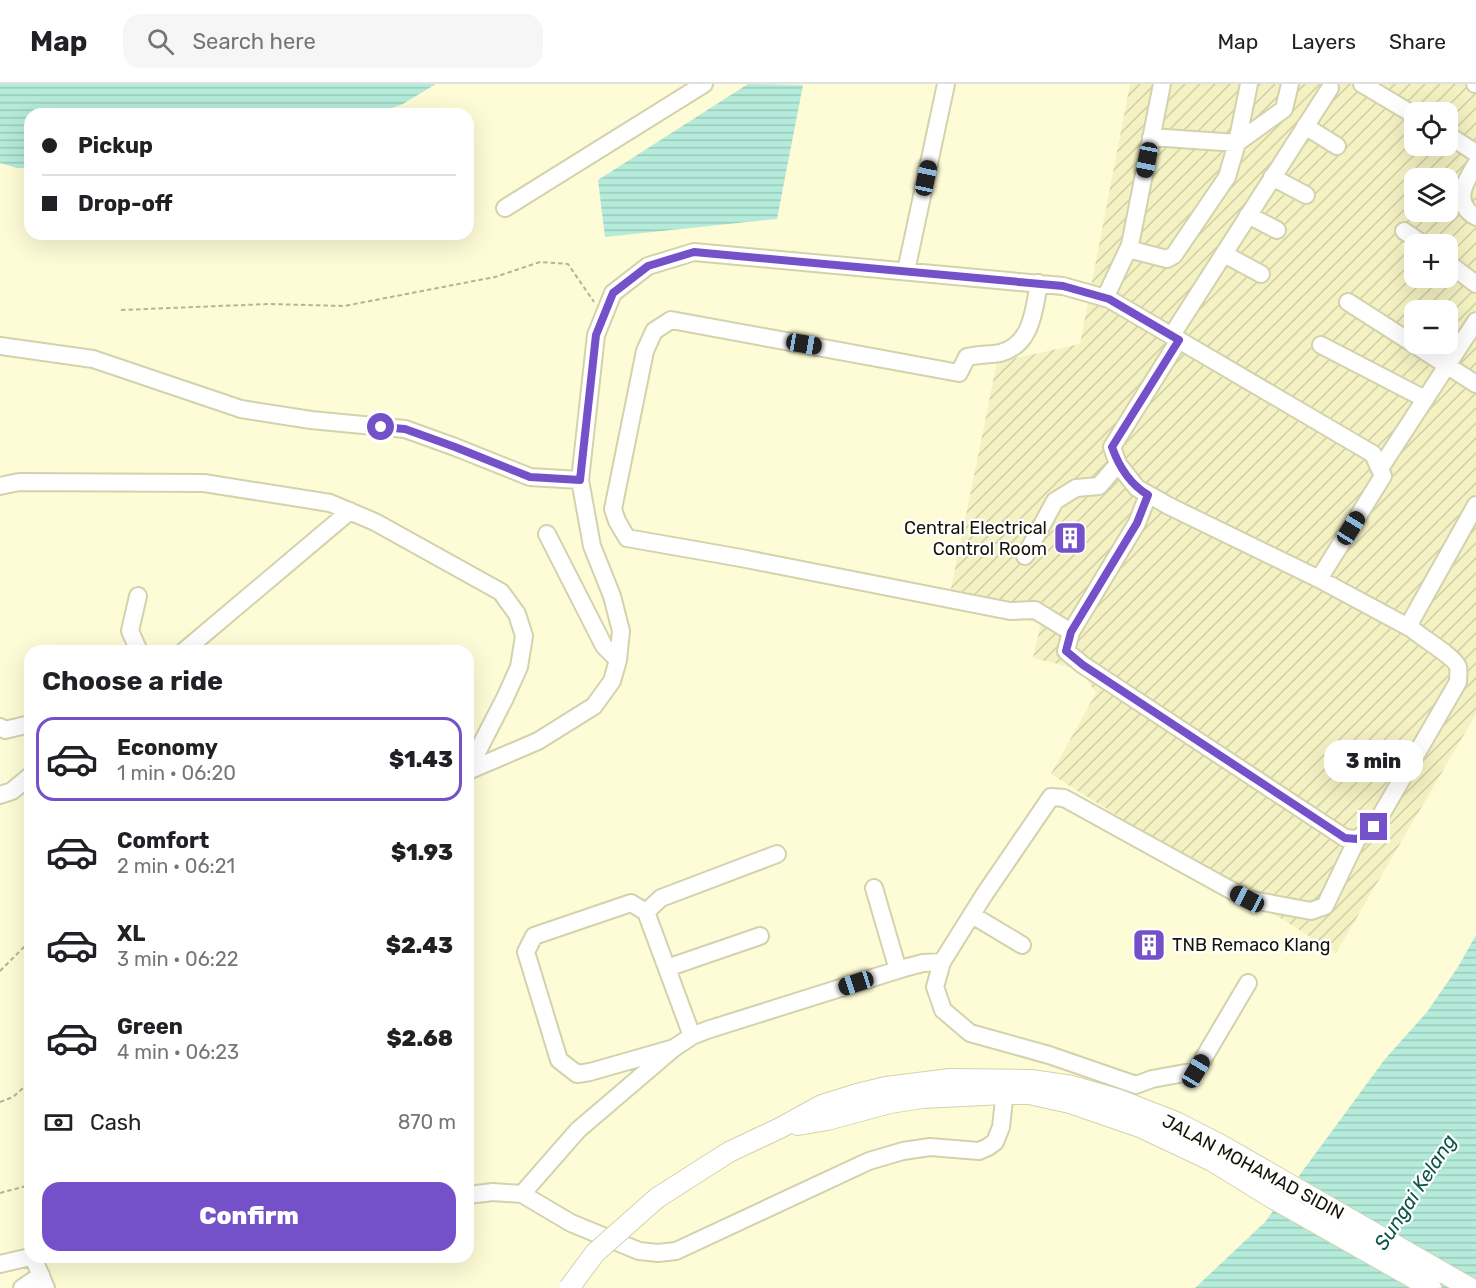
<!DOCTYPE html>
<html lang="en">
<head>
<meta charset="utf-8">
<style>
  body { margin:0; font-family:Rubik,sans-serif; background:#f6f6f6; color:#202124; height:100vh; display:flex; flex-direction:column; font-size:22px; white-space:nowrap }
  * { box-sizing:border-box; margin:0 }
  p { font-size:20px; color:#757577 }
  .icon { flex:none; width:33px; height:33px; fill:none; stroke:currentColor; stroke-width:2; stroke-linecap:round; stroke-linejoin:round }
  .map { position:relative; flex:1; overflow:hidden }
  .panel { position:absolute; left:24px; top:561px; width:450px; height:618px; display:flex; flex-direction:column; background:#fff; border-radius:18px; box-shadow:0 6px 24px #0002 }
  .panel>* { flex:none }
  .banner { position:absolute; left:24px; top:24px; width:450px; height:132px; border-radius:18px; box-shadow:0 6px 24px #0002; display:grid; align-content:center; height:132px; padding:0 18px; background:#fff }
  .fabs { position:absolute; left:1404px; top:18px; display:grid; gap:12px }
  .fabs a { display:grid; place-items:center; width:54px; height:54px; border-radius:12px; background:#fff; box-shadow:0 6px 24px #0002; font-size:30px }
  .end { position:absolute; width:27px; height:27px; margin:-14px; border:8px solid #7450c9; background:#fff; box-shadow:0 0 0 3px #fff }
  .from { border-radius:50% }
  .bubble { position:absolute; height:42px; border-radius:18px; background:#fff; box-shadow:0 6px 24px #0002; font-size:20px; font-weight:800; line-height:42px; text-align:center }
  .car { position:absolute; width:18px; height:36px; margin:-18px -9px; border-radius:8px; box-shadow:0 0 4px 2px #0007; background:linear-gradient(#222 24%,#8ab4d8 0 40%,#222 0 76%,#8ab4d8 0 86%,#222 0) }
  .banner b { display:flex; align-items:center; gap:21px; height:57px; font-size:22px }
  .banner b+b { border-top:2px solid #e0e0e0 }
  .banner i { width:15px; height:15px; background:#202124 }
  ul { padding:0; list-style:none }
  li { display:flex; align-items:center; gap:18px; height:84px; margin:0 12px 9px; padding:0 6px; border:3px solid transparent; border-radius:18px }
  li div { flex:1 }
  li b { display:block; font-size:22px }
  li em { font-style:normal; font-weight:800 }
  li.on { border-color:#7450c9 }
  li>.icon { width:54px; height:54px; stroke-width:1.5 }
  h2 { padding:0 18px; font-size:27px; line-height:72px }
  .pay { display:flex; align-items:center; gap:15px; height:66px; padding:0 18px; font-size:22px }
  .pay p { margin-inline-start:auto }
  .action { display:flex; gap:12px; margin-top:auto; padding:12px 18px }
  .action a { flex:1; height:69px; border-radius:18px; background:#7450c9; color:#fff; font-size:24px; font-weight:800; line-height:69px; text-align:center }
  header { display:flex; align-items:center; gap:36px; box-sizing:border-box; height:84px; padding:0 30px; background:#fff; border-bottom:2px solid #e0e0e0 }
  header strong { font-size:28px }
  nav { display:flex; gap:33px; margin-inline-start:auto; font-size:21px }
  .search { width:420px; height:54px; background:#f6f6f6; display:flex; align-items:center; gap:15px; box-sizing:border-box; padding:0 21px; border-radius:18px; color:#757577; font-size:22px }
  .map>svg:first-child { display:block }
  .industrial { fill:url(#industrial-furrows); fill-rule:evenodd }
  .water { fill:url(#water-rules) }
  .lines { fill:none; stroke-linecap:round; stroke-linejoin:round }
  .minor-casing { stroke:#d4d2ad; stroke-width:20 }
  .major-casing { stroke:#d4d2ad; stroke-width:22 }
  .path { stroke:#b6b496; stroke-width:2; stroke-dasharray:4.5 3; stroke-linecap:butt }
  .minor { stroke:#fff; stroke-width:16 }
  .major { stroke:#fff; stroke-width:20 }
  .major-bridge-casing { stroke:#d4d2ad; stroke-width:22; stroke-linecap:butt }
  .major-bridge { stroke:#fff; stroke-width:20 }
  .route { stroke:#7450c9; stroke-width:8 }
  .labels { text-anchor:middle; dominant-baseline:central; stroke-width:4.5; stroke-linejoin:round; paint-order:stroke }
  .poi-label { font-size:18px; fill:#161507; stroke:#fff; text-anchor:end }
  .street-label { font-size:18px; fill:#161507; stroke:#fff }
  .water-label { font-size:20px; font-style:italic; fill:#0d5545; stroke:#fff }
</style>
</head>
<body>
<header>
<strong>Map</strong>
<div class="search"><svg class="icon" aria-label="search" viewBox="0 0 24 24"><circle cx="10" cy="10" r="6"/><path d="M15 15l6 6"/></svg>Search here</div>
<nav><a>Map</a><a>Layers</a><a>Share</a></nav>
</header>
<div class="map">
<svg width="1476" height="1204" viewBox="0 0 1476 1204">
  <defs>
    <pattern id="industrial-furrows" width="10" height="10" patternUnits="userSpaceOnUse" patternTransform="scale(1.5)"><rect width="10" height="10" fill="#f4f1c3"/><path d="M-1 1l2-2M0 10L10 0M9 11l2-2" fill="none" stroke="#d0cea6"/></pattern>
    <pattern id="water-rules" width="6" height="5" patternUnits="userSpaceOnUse" patternTransform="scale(1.5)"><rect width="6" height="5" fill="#b5ebda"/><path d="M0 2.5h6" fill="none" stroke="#9bc9ba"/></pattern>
  </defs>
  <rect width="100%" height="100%" fill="#fefcd6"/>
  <path class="industrial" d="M1130,0H1476V630L1336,869L1051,690L1096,609L1079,585L1033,574L1041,539L1009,533L1011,518L951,505L997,278L1080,260ZM1414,28H1448V62H1414ZM1414,94H1448V128H1414ZM1414,160H1448V194H1414ZM1414,226H1448V260H1414Z"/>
  <path class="water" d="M0,0H436L401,21L372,30H30V84H17L0,79Z
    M748,0L803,1L777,135L605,153L598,96Z
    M1476,851V1204H1195L1265,1138L1385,975L1427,928L1458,883Z"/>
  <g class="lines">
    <g class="minor-casing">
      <path id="minor" d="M1362,0L1414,31
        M1475,0H1476
        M1305,42L1337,62
        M1448,51L1476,69
        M1151,53L1237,59L1284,25L1290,0
        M1476,80C1466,97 1451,118 1476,133
        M1272,93L1306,111
        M505,124L704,0
        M1248,131L1277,146
        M1404,147L1423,160
        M1128,165L1167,175L1174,171L1227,93L1237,59L1249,0
        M1224,170L1261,190
        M1448,179L1476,200
        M906,187L946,0
        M1039,199C1034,226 1032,261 1000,269C990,271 978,270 967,273L959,289L671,236L654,247L645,267L613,425L617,437L627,454L741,474L1010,527L1035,526L1071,548
        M1105,214L1130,161L1162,0
        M1348,218L1476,300
        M1172,251L1330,4
        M1179,256L1112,363L1118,380L1137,404L1169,422L1319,495L1412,545
        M1321,261L1425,315
        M0,262L93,275L241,325L311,336L405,345L455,363L530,393L580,396
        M1381,383L1476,237
        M0,402L19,398L204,399L330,419L375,438L501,508L517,530L524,552L519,583L505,614L468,686
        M1148,411L1137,439L1071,548L1066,567L1083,581L1345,754L1357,755L1374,743L1458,598C1458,593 1459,587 1458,583C1456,574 1421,553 1412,545L1411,537L1476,421
        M547,450L604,562L618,576
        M1025,472L1055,417L1076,404L1099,402L1118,380
        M138,512L130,547L139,567
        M184,567L350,427
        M0,643L5,646L30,640
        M468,687L538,657L594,622L612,597L618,576L621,547L612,512L592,462L580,396L596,251L613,209L648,182L694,168L1063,202L1109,215L1373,370L1383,392L1319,495
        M0,711L12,707L30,692
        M874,804L898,886
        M646,828L661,814L777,770
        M972,831L1022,861
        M667,884L760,852
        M1248,899L1196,987L1152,995L1136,1001L1049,971L970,949L943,926L935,903L942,878L984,811L1051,713L1064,714L1247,815L1311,827L1325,822L1357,755
        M674,964L590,988L577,990L559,976L526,868L534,852L631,819L646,828L692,952
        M522,1110L578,1046L674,964L692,952L707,946L904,884L923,879L942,878
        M468,1111L493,1108L522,1110L571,1139L639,1167L658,1169L676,1167L869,1077L903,1067L930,1063L979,1067L988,1063L995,1058L1001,1043L1006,998
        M33,1173L46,1204
        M0,1180L30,1173
        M22,1204L41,1191"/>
    </g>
    <g class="major-casing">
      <path id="major" d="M798,1041L827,1036L890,1019L922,1014L1004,1010H1029L1070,1019L1140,1043L1212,1077L1272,1114L1431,1204
        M657,1114L729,1068L780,1044L822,1021L857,1010L886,1003L950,995L1031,996L1072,1002L1117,1015L1176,1038L1221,1061L1470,1204"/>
    </g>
    <path class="path" d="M121,226L269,220L344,222L495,193L540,178L568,180L594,218
      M0,887L30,857
      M0,1018L13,1013L30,998
      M0,1109L30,1101"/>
    <use href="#minor" class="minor"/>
    <use href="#major" class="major"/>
    <g class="major-bridge-casing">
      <path id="major-bridge" d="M569,1204L595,1169L657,1114"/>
    </g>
    <use href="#major-bridge" class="major-bridge"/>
  </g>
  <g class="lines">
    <path class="route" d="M381,343L405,345L455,363L530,393L580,396L596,251L613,209L648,182L694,168L1063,202L1109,215L1179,256L1112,363C1119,383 1130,400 1148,411L1137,439L1071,548L1066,567L1083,581L1345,754L1357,755L1374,743"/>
  </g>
  <defs>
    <g id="building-square" transform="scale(1.725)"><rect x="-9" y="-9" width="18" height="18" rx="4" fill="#7450c9" stroke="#fff"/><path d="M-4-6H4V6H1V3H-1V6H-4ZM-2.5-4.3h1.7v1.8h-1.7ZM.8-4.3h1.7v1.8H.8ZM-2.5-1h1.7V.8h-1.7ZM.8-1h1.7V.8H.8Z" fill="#fff"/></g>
  </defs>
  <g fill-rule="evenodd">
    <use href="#building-square" x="1070" y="454"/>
    <use href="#building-square" x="1149" y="861"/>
  </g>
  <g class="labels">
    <g class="poi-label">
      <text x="1047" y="444">Central Electrical<tspan x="1047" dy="21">Control Room</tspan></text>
      <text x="1172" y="861" text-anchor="start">TNB Remaco Klang</text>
    </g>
    <g class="street-label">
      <text transform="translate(1253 1083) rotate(28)">JALAN MOHAMAD SIDIN</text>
    </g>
    <g class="water-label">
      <text transform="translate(1415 1108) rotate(-57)">Sungai Kelang</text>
    </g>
  </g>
</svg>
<div class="fabs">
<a><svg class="icon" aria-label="locate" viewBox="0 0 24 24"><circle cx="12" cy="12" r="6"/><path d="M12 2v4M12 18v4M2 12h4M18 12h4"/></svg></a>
<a><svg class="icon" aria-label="layers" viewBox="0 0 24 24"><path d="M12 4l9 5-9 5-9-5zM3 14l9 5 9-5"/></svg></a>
<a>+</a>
<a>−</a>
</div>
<i class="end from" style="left:381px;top:343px"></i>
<i class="end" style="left:1374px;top:743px"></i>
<div class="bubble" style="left:1324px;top:656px;width:99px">3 min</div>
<i class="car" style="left:1147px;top:76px;rotate:191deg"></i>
<i class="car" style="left:926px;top:94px;rotate:12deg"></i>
<i class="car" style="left:804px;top:260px;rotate:100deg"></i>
<i class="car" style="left:1351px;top:444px;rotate:32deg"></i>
<i class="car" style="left:1247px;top:815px;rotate:298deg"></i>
<i class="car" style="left:856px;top:899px;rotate:252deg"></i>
<i class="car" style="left:1196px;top:987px;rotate:31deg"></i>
<div class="banner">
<b><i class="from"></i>Pickup</b>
<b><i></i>Drop-off</b>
</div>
<section class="panel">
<h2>Choose a ride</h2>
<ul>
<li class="on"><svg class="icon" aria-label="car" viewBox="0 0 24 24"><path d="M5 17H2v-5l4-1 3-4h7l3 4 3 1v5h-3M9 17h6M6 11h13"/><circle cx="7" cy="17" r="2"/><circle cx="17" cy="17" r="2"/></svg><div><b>Economy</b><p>1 min · 06:20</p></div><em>$1.43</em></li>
<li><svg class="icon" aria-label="car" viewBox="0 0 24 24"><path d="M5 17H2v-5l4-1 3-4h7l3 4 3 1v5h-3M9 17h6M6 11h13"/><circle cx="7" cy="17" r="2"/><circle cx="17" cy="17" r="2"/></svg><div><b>Comfort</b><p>2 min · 06:21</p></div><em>$1.93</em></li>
<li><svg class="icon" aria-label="car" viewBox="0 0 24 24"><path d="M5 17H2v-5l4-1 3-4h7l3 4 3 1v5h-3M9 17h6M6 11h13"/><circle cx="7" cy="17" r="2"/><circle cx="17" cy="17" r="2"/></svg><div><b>XL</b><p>3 min · 06:22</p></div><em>$2.43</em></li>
<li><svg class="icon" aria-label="car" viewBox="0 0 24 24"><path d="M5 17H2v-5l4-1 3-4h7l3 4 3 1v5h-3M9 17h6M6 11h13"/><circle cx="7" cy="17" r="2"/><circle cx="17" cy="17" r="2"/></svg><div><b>Green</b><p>4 min · 06:23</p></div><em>$2.68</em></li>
</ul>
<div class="pay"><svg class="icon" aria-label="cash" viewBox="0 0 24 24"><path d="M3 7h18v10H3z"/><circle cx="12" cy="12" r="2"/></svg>Cash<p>870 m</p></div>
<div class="action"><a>Confirm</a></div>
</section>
</div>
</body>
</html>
